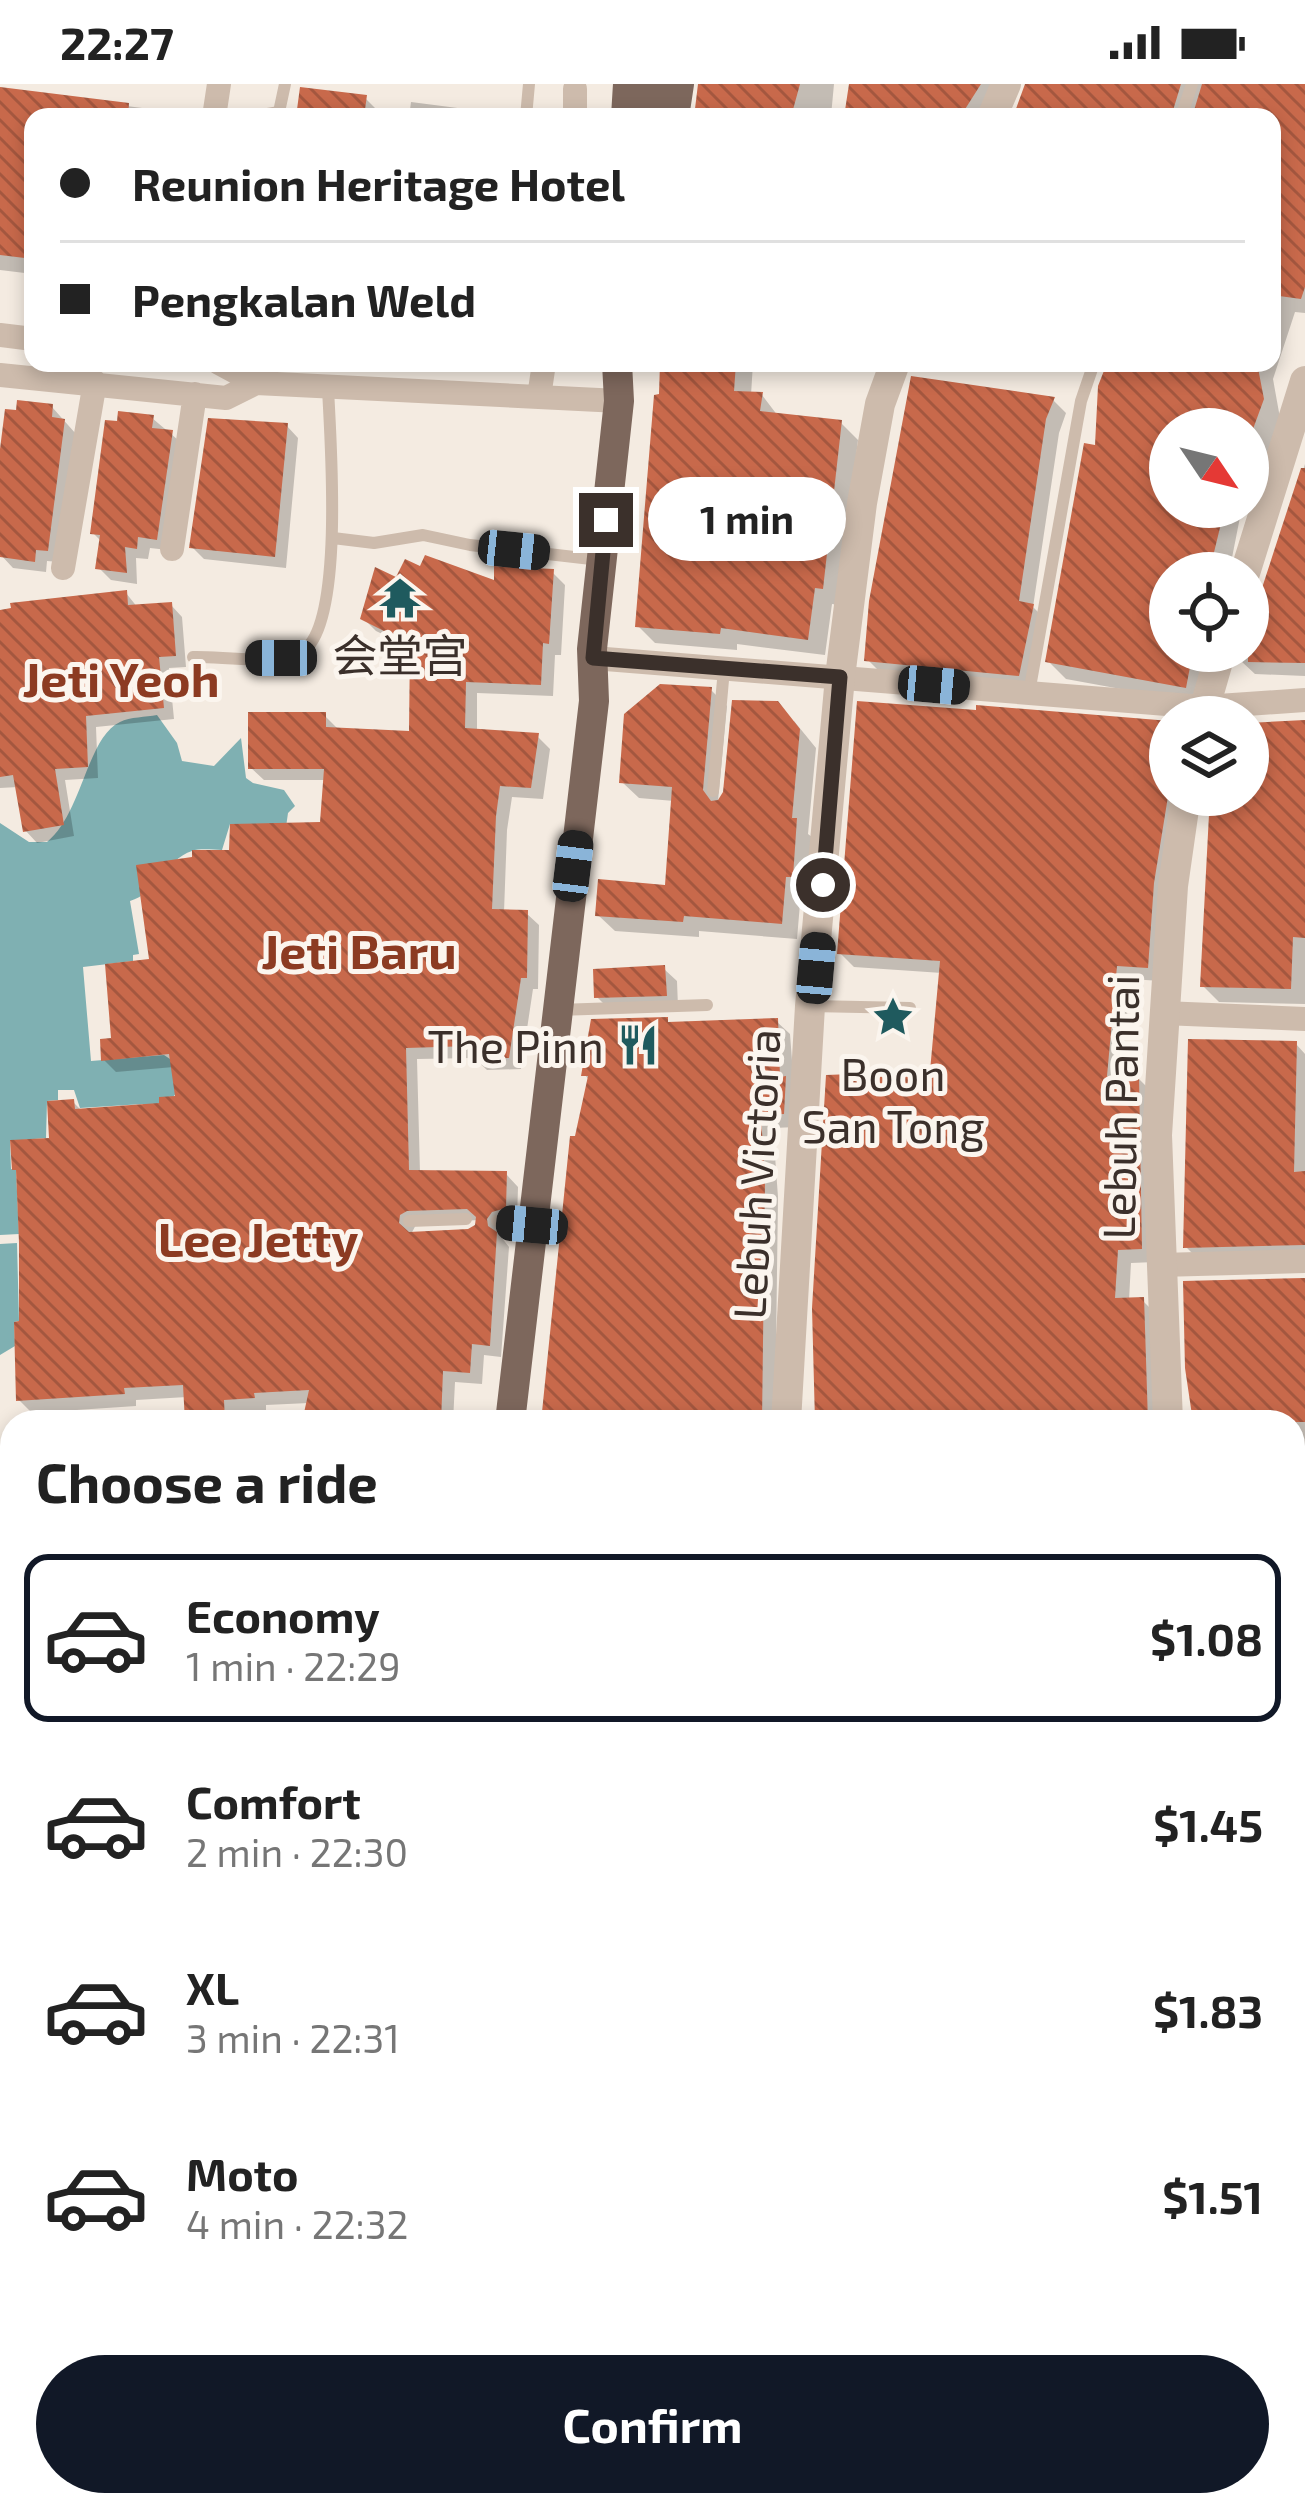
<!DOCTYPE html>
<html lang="en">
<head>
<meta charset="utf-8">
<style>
  body { margin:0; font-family:"Exo 2","Noto Sans SC",sans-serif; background:#f2f2f2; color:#222; height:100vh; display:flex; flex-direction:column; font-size:45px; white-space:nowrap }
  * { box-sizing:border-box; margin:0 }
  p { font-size:39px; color:#767676 }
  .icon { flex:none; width:66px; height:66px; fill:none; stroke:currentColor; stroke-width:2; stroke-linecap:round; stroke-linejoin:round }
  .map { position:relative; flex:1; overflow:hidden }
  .side { position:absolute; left:0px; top:1326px; width:1305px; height:1107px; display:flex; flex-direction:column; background:#fff; border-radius:36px 36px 0 0; box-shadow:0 6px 18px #0003 }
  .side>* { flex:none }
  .banner { position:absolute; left:24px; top:24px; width:1257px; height:264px; border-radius:24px; box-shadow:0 6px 18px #0003; display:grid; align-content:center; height:264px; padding:0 36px; background:#fff }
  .needle { width:78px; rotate:125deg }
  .buttons { position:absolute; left:1149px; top:324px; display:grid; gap:24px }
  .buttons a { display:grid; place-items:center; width:120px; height:120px; border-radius:50%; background:#fff; box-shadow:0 6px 18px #0003; font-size:60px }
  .end { position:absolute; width:54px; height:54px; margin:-27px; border:15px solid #3b302b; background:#fff; box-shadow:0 0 0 6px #fff }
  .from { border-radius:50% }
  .bubble { position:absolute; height:84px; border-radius:42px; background:#fff; box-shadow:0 6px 18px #0003; font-size:39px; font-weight:700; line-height:84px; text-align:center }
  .car { position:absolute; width:36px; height:72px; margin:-36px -18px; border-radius:15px; box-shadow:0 0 9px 3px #0007; background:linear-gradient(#222 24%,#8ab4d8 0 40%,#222 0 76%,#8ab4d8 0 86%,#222 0) }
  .banner b { display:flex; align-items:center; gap:42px; height:114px; font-size:45px }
  .banner b+b { border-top:3px solid #e0e0e0 }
  .banner i { width:30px; height:30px; background:#222 }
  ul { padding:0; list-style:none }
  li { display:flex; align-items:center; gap:36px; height:168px; margin:0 24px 18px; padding:0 12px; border:6px solid transparent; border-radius:24px }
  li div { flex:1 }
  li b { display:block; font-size:45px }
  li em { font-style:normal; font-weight:700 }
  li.active { border-color:#111827 }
  li>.icon { width:108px; height:108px; stroke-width:1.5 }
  h2 { padding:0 36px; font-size:54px; line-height:144px }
  .cta { display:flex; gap:24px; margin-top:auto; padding:24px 36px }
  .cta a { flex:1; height:138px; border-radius:72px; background:#111827; color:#fff; font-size:48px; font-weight:700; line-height:138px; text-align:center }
  .status { display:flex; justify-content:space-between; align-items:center; height:84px; padding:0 60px; background:#fff; direction:ltr }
  .status svg { height:33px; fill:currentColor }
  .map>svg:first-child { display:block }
  .water { fill:#7fb0b2 }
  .shadow { fill:#0003; fill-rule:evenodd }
  .building { fill:url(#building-back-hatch); fill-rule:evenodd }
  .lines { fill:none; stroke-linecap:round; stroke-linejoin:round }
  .service { stroke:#cdbbac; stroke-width:12 }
  .minor { stroke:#cdbbac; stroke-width:24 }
  .tertiary { stroke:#cdbbac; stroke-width:30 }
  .primary { stroke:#7d675c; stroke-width:30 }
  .route { stroke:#3b302b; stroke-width:15 }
  .labels { text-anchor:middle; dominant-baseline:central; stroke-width:10; stroke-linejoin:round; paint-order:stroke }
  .poi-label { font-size:45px; fill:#3b302b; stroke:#fbf5ee }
  .street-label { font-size:45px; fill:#3b302b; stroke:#fbf5ee }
  .neighbourhood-label { font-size:48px; font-weight:bold; fill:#8c3b22; stroke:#fbf5ee }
</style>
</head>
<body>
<div class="status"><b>22:27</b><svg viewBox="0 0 49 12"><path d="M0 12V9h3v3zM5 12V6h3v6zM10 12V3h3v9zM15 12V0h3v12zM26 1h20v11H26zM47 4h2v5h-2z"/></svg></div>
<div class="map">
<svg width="1305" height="2431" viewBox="0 0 1305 2431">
  <defs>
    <pattern id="building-back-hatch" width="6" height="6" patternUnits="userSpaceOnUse" patternTransform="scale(3)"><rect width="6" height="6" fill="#c8694b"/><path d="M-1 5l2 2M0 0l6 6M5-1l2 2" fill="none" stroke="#a4573f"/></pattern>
  </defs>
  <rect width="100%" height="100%" fill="#f4ebe1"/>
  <path class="water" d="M157,631L177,659L182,677L214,682L241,654L246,694L253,699L284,706L295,722L288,729L286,743L230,740L222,766C214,766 200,764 192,767C166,775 156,810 130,817L139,870L133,871V877L83,883L91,977L164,971L170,975L178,1007L173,1013L159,1014L160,1049L147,1050L143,1020L80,1024L74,1006H58V1016L47,1017L46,1054L10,1057L11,1085L16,1086L19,1150L0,1151V739L29,758H47C82,730 87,653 120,638C130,633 146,633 157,631Z
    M17,1159L19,1237L14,1238L15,1262L0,1271V1160Z
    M12,1561V1810L9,1778H0V1562Z
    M12,2392V2421H190L179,2431H0V2394Z"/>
  <path class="shadow" d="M702,0H834L831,32L695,33Z
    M854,0H1000L989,33H848Z
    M1028,0H1305V229L1295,228L1273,295L1280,334L1261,388L1249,386L1248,393V345H1170V423H1242L1229,489H1170V567H1214L1203,620L1066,595L1048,577L1098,365L1110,279H1272V33H1016Z
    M0,6L158,26L165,33H33V190L0,186Z
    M365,14L384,33H299Z
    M411,18L473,26L480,33H409Z
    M662,279H753L751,311H762L778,332L841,339L858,356L839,521L832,520L825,571L737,560V566L655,559L638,542Z
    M1053,316L1066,329L1059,349L1033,523L1046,536L1031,604L881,589L867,575Z
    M52,323L76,350L59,478L47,477L46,488L13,484L0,470V392Z
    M152,334L184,361L168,466L150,464L148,475L136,474L137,500L111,496L99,484L102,458L93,449Z
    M286,341L298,354L286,484L204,475L192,463Z
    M1305,380V592L1255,590L1241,577L1248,567Z
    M552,488L565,501L561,571H555L553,612L477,609V648L537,652L550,665L543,715L512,713L507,746L504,828L526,829L539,841L538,905H533L521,985L487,986L474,974L417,975L420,1089L506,1090L518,1103L517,1136L504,1140L498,1149L509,1163L501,1273L484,1271L482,1300L455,1298L453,1338H305L309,1319L266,1321V1326L235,1328L236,1338H188L187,1313L136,1316V1322L32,1329L19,1316L22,1240L52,1057L73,1018L82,1027L162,1022L179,1015L174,983L116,988L104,976L152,878L232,768L323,741L326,696H264L251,684L324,631L337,644L412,650L413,565L376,547L363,534L397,497L497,500ZM480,1136L469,1148L411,1150L417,1139Z
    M126,509L138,524L171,521L182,533L186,583L169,584L174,635L96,643L98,694L65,696L74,752L37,759L26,747L18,703L0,704V529Z
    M711,606L727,622L718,717L794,637L816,664L808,750L812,753L808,808H801L797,855L699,847V853L615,847L598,831L668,804L674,717L639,714L622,698Z
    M1305,639V920L1219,918L1203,902L1213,711H1248V642Z
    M1170,640V711H1188L1161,897L1130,895L1122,994H1138L1152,1008L1155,1178L1131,1179L1129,1216H1142L1157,1231L1161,1338H818L933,990L942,889L854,883L840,869Z
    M664,885L677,897L678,923L609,925L597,913Z
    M666,936L672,941L776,937L790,950L797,1043L773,1044L778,1113L775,1338H544L577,1055L590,997L585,991Z
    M1296,960L1305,970V1176L1202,1179L1186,1163Z
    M1305,1196V1443L1293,1445V1338H1196Z
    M10,1414H12V1570L1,1571L0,1443L11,1442Z
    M1305,1493V1594L1294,1597L1301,1630L1305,1629V1942L1293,1882V1495Z
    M12,1786V2195H0V1787Z
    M1293,2190L1304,2201L1302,2279H1293Z
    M12,2285V2403L2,2405L0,2302L10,2300L6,2287Z
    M1293,2320L1305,2332L1299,2411L1302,2431H828V2421H1293Z
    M234,2421H327L325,2431H275L276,2427Z
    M417,2421H795V2431H416Z"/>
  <path class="building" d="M698,0H800L791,33H694Z
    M849,0H981L962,30L844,33Z
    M1025,0H1181L1171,33H1013Z
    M1202,0H1305V203L1301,215L1272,211V33H1192Z
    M0,3L129,19L128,33H33V175L0,171Z
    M300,3L367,11L364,33H296Z
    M660,279H736L734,307L763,308L760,327L842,336L823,505L815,504L808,556L721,544L720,550L635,543L654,311L659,310Z
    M1107,279H1257L1264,315L1253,345H1170V423H1225L1209,489H1170V567H1193L1186,604L1045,578L1084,359L1095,361L1098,302Z
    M911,292L1055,313L1046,335L1019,517L1034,520L1019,592L864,577L869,517Z
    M17,316L53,320L52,333L65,335L48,467L36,466L35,478L0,473V365L5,325L16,326Z
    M118,327L154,331L152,344L173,346L157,456L138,453L137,465L125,463L127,489L95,485L100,451L90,450L105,336L117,337Z
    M208,334L288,339L275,473L189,464Z
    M1301,384H1305V579L1248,578V547Z
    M425,471L494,496V482L554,485L549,560L543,559L541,601L466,598L465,644L539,649L531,704L500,702L496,732L492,825L528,826L527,894H521L509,974L471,975V962L406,964L409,1086L507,1087L506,1124L492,1128L487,1135L488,1142L497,1148L490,1262L472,1260L470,1289L443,1287L441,1338H302L309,1306L254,1309L255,1314L224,1316L225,1338H185L183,1301L124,1304L125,1310L16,1317L14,1238L19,1237V1159L16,1086H12L10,1056L49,1054L47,1017L74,1015L75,1025L159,1019V1013L175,1012L169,970L101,977L100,955L111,954L105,880L149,875L136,781L192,773V766H229L230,740L320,738L324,685H248V628H326V643L409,647L410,560L360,535L375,483L396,493L405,475L420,482ZM467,1125L476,1133L475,1141L468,1145L409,1148L399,1139L400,1131L407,1127Z
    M127,506L128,521L172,518L176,572L159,573L164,624L86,632L88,683L55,685L64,741L23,748L13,691L0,693V526L11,524L10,519Z
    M660,600L712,603L703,706L711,717L718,716L723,708L732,616L778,617L800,645L792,734H797L793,793H786L782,840L684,832L683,838L595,832L598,795L665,801L672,703L619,699L624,630Z
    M857,617L976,626V621L1170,637V700L1154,799L1148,884L1117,882L1107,992L1139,991L1142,1165L1118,1166L1115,1214L1144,1213L1148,1338H815L812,1224L826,991L930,987L940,877L837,870Z
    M1305,636V854L1293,853L1291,905L1200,903L1210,711H1248V639Z
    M665,881L667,912L594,914L593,885Z
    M668,933V938L778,934L780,993L786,992L784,1030L761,1031L765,1097L762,1338H541L570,1052H575L588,992H581L591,935Z
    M1188,955L1297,957L1294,1088L1305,1087V1161L1183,1164Z
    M1305,1194V1338H1193L1185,1284L1183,1197Z"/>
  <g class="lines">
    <path class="service" d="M250,33L279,28L285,0
      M526,33L529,0
      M1181,33L1192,0
      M333,454L374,459L423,451L470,461L600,476
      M193,573C220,572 281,582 303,567C345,539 330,352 328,304
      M1029,609L1081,317L1094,279
      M713,707L724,585
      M811,922L910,924
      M558,926L707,921
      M409,1137L466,1135
      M497,1137L530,1140
      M0,1388L12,1374
      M0,2229L12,2228
      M1293,2287L1305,2288"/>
    <path class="minor" d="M575,5V33
      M214,33L219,0
      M0,251L33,255
      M219,279L256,299L619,317
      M0,291L226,314L256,299
      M539,313L544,279
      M172,465L195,310
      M63,484L95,298
      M593,574L1204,623L1305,616
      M1163,929L1305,935
      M1160,1181L1305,1177
      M1293,1448L1305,1446
      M1293,1983L1305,1981"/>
    <path class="tertiary" d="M992,33L1006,0
      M1245,489L1305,297
      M1202,633L1221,567
      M786,1338L810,922L840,593L862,419L880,320L895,279
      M1168,1338L1157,1051L1173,802L1186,711
      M1293,2035L1305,2121
      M808,2421V2431
      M1304,2431L1305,2418"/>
    <path class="primary" d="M626,33L628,0
      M651,33L655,0
      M674,33L679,0
      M510,1338L594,617L592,565L619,317L617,279
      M387,2431L388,2421"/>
  </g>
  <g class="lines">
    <path class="route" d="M606,436L593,574L840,593L823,801"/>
  </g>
  <defs>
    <g id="temple-bare" transform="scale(3.24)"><path d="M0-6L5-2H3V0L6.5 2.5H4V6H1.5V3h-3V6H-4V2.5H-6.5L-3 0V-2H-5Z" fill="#1f5a5e" stroke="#fbf5ee" stroke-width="2.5" paint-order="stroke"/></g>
    <g id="sight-bare" transform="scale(3.24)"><path d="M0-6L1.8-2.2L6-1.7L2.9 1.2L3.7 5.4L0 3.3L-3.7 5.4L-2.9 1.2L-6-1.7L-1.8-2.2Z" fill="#1f5a5e" stroke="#fbf5ee" stroke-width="2.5" paint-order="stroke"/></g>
    <g id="restaurant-bare" transform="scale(3.24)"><path d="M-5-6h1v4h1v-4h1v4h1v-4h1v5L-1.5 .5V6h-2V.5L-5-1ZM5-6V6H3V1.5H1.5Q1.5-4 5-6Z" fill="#1f5a5e" stroke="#fbf5ee" stroke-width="2.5" paint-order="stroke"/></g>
  </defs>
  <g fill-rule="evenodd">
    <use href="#temple-bare" x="400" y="514"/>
    <use href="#sight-bare" x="893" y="933"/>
    <use href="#restaurant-bare" x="638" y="961"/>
  </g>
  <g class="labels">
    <g class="poi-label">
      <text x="400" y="570">会堂宫</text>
      <text x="604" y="961" text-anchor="end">The Pinn</text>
      <text x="893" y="989">Boon<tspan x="893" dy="52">San Tong</tspan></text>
    </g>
    <g class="street-label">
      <text transform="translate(1119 1023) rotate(-89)">Lebuh Pantai</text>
      <text transform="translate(755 1090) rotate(-87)">Lebuh Victoria</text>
    </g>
    <g class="neighbourhood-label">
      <text x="121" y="594">Jeti Yeoh</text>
      <text x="359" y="866">Jeti Baru</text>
      <text x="258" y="1154">Lee Jetty</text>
    </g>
  </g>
</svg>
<div class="buttons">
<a><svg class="needle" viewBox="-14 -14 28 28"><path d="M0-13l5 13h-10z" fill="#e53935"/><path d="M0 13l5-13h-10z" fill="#767676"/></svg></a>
<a><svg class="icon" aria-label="locate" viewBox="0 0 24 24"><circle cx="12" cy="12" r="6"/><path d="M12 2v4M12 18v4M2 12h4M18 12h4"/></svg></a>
<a><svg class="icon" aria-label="layers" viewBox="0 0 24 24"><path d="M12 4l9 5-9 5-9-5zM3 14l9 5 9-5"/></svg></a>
</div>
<i class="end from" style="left:823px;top:801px"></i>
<i class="end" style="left:606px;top:436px"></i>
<div class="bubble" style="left:648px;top:393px;width:198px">1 min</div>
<i class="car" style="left:514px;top:466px;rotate:96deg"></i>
<i class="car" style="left:281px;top:574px;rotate:270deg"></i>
<i class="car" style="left:934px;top:601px;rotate:95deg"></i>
<i class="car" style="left:573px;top:782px;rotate:7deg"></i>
<i class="car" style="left:816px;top:884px;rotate:5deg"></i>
<i class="car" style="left:532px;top:1141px;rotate:275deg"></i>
<div class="banner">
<b><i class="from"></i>Reunion Heritage Hotel</b>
<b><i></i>Pengkalan Weld</b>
</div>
<section class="side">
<h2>Choose a ride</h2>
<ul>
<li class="active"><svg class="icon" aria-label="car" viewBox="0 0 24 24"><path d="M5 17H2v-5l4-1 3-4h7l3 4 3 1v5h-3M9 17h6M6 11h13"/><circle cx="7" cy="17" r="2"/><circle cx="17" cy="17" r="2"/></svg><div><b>Economy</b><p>1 min · 22:29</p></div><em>$1.08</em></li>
<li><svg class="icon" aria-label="car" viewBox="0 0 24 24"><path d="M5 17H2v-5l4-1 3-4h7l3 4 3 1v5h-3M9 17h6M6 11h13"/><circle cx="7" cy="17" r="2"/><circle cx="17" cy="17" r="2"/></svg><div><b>Comfort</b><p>2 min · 22:30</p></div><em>$1.45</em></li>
<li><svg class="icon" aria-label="car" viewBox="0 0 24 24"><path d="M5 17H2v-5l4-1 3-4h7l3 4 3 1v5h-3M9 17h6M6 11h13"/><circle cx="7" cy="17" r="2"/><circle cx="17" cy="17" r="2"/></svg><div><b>XL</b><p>3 min · 22:31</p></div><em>$1.83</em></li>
<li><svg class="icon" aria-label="car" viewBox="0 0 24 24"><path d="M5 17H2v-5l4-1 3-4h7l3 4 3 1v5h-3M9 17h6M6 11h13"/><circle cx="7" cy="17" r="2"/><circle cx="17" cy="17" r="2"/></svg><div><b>Moto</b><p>4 min · 22:32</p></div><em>$1.51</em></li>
</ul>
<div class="cta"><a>Confirm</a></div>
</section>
</div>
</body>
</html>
